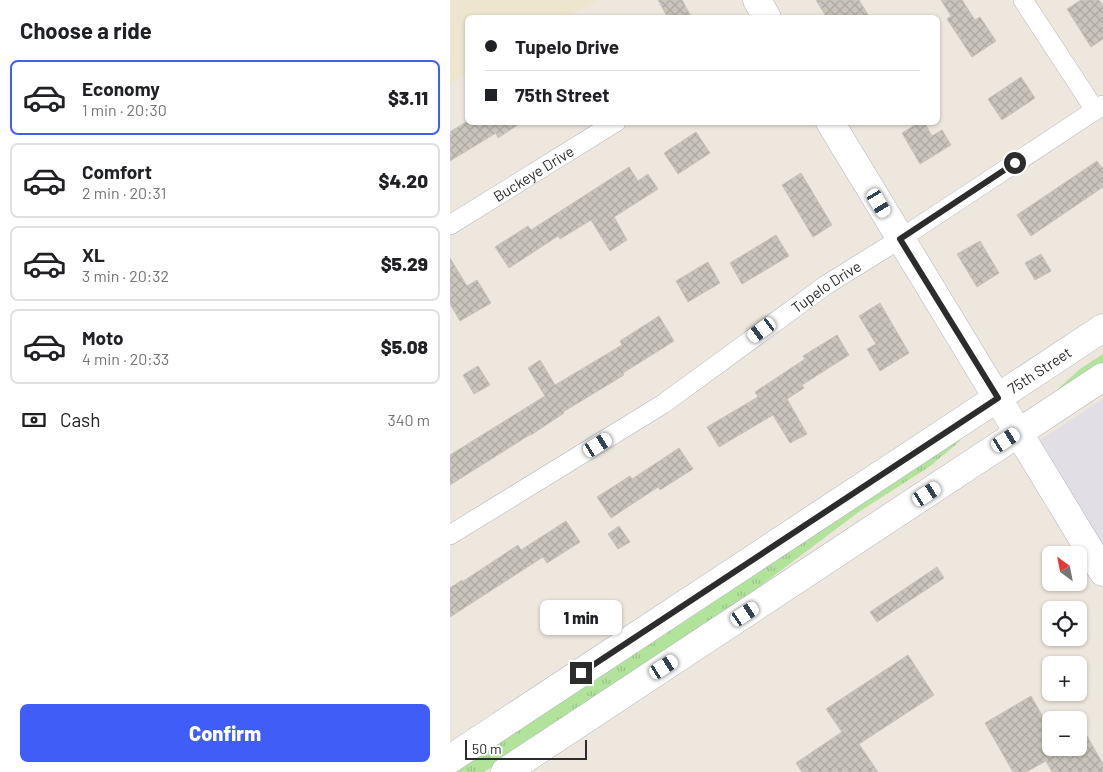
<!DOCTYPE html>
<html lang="en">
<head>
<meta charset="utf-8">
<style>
  body { margin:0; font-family:Barlow,sans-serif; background:#f6f6f6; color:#202124; height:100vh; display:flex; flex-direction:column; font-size:19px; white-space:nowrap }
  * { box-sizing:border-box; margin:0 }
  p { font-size:16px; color:#757577 }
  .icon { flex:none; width:28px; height:28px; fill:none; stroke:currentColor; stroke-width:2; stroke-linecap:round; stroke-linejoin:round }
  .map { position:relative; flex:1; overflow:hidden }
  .panel { display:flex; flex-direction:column; background:#fff; width:450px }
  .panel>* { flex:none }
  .guide { position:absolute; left:15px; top:15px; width:475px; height:110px; border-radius:8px; box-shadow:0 1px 4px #0004; display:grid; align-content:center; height:110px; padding:0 20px; background:#fff }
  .needle { width:32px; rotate:328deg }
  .tools { position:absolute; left:592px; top:546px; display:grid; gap:10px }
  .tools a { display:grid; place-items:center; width:45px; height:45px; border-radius:8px; background:#fff; box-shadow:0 1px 4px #0004; font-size:25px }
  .scale { position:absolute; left:15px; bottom:12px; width:122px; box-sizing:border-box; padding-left:5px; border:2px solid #2c2c2c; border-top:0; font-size:14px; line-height:18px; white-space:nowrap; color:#2c2c2c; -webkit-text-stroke:4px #fff; paint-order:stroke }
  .end { position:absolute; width:22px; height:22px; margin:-11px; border:6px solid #2c2c2c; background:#fff; box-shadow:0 0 0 2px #fff }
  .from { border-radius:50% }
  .bubble { position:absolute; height:35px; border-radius:8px; background:#fff; box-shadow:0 1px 4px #0004; font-size:16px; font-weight:800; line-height:35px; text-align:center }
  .car { position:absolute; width:15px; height:30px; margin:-15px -8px; border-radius:6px; box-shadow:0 0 4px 1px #0007; background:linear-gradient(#fff 24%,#345 0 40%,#fff 0 76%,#345 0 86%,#fff 0) }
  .guide b { display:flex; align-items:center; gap:18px; height:48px; font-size:19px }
  .guide b+b { border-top:1px solid #e0e0e0 }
  .guide i { width:12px; height:12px; background:#202124 }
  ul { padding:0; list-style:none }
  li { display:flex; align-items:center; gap:15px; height:75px; margin:0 10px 8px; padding:0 10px; border:2px solid #e0e0e0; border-radius:8px }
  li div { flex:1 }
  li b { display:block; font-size:19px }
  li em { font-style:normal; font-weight:800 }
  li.current { border-color:#405df8 }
  li>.icon { width:45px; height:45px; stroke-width:1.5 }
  h2 { padding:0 20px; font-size:22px; line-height:60px }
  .pay { display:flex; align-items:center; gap:12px; height:55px; padding:0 20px; font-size:19px }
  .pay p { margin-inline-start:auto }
  .action { display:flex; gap:10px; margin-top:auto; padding:10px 20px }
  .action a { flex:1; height:58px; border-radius:8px; background:#405df8; color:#fff; font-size:20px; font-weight:800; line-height:58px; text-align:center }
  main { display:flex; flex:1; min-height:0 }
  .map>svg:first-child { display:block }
  .industrial { fill:#e1dee6 }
  .education { fill:#eee5ce }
  .grass { fill:url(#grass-tufts) }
  .building { fill:url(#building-cross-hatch); stroke:#c9c3b8 }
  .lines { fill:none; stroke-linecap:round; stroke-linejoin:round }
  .street-casing { stroke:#b2b4bf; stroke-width:20 }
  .secondary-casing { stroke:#b2b4bf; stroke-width:29 }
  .street { stroke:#fff; stroke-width:19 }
  .secondary { stroke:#fff; stroke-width:28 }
  .route { stroke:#2c2c2c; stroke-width:6 }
  .labels { text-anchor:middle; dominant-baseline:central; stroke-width:4; stroke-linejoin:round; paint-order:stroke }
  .street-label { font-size:15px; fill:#2c2c2c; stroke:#fff }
</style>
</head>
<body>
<main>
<section class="panel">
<h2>Choose a ride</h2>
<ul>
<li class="current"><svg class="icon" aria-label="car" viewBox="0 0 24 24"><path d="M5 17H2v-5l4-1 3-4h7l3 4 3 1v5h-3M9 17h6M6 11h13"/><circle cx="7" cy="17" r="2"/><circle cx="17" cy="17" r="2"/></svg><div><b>Economy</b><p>1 min · 20:30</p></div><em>$3.11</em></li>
<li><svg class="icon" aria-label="car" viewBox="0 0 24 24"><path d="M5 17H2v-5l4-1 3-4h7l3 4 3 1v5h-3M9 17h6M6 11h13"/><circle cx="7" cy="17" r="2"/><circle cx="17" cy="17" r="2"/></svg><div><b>Comfort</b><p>2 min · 20:31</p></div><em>$4.20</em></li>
<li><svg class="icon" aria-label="car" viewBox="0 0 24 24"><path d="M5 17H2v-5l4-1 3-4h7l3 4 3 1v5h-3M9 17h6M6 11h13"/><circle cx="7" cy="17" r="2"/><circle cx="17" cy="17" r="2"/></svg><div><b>XL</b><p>3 min · 20:32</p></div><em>$5.29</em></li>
<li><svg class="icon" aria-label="car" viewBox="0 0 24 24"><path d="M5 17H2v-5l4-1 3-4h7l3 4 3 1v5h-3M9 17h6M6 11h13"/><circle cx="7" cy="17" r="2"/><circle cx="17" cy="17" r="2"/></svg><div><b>Moto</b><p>4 min · 20:33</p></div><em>$5.08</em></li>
</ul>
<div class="pay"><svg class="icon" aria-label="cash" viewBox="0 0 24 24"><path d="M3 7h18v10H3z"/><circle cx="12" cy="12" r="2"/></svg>Cash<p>340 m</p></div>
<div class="action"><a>Confirm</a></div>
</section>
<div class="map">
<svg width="653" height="772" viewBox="0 0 653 772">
  <defs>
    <pattern id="grass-tufts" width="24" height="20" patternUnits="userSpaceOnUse" patternTransform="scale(1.25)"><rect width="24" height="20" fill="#b2e39b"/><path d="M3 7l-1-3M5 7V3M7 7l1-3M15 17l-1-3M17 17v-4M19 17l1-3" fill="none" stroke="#99c386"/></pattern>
    <pattern id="building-cross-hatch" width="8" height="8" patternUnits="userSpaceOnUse" patternTransform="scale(1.25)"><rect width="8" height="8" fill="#c9c5bc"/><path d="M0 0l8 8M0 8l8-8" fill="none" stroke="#ada9a2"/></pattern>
  </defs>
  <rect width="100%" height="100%" fill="#ede7de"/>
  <path class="industrial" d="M653,399V546L589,441Z"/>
  <path class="education" d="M0,0H148L117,17L18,18L17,74L0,84Z"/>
  <path class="grass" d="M653,354V366L599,397L630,369Z
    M510,437V441L479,467L410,511L248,633L34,772H0Z"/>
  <path class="building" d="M208,0H232L242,18H218Z
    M366,0H409L420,18H377Z
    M491,0H512L525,20L530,17L546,41L522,57L497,19L501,16Z
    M631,0H649L653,5V39L641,47L617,9Z
    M571,77L585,98L552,120L538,99Z
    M16,122H72L48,138L46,133L0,161V132Z
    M470,122H474L482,136L492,130L501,145L470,164L452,133Z
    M246,132L260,153L228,174L214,153Z
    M647,161L653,169V187L581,236L567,215Z
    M179,167L188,181L198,174L208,189L164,217L177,240L160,251L141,220L110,239L108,236L59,268L45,247L78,226L81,230Z
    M351,173L382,225L363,237L332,185Z
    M326,235L339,256L292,284L280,263Z
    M530,241L549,273L527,287L507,254Z
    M591,254L601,271L585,280L575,263Z
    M0,258L17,286L27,280L41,303L10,321L0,304Z
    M258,262L270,283L238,302L226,281Z
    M430,303L459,353L430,371L417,349L426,344L409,316Z
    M209,316L224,341L173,373L174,375L113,412L114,413L81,435V434L0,485V455L95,396L78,368L90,360L105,385L172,345L170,341Z
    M387,335L399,355L352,385L354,388L337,399L357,434L340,443L323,415L269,447L257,427L308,397L305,392L355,359L353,356Z
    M28,366L40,385L24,394L13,375Z
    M229,448L243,469L210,490L208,487L161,518L147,497L180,476L182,479Z
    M116,521L130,542L97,563L93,557L0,617V588L12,580V582L68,545L71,550Z
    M169,526L180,542L168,549L158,534Z
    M487,567L494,578L427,622L420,612Z
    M458,655L484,695L409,744L428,772H352L346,763L392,732L376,709Z
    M581,696L601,731V748H629V722L653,764V772H602L596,761L576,772H563L535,723Z"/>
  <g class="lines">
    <g class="street-casing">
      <g id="street">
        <path d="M573,0L645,110"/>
        <path id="s1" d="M0,225L166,122"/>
        <path id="s2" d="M0,535L213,404L376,285L450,239L653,105"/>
      </g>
    </g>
    <g class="secondary-casing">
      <g id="secondary">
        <path d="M307,0L317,18"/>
        <path d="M380,122L653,572"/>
        <path id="s3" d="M0,759L653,328"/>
        <path d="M55,772L653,377"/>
      </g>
    </g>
    <use href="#street" class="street"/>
    <use href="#secondary" class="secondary"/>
  </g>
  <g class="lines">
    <path class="route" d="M131,673L548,398L450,239L565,163"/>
  </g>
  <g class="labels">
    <g class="street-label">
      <text stroke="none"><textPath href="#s1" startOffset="98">Buckeye Drive</textPath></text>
      <text stroke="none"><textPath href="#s2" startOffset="451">Tupelo Drive</textPath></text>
      <text stroke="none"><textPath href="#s3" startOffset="706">75th Street</textPath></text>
    </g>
  </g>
</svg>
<div class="tools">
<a><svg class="needle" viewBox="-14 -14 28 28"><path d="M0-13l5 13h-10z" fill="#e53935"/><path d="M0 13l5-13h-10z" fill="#757577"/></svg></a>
<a><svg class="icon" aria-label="locate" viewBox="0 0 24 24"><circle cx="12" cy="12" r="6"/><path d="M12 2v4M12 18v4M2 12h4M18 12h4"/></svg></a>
<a>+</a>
<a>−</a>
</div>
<div class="scale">50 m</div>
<i class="end from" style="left:565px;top:163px"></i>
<i class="end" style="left:131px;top:673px"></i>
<div class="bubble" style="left:90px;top:600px;width:82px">1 min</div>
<i class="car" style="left:429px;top:203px;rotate:149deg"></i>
<i class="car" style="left:312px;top:330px;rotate:234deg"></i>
<i class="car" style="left:556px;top:440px;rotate:57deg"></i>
<i class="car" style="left:148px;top:445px;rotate:58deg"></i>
<i class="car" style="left:477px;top:494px;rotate:57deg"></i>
<i class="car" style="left:295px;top:614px;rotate:56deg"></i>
<i class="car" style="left:214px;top:667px;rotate:57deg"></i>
<div class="guide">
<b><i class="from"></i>Tupelo Drive</b>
<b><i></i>75th Street</b>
</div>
</div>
</main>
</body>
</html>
